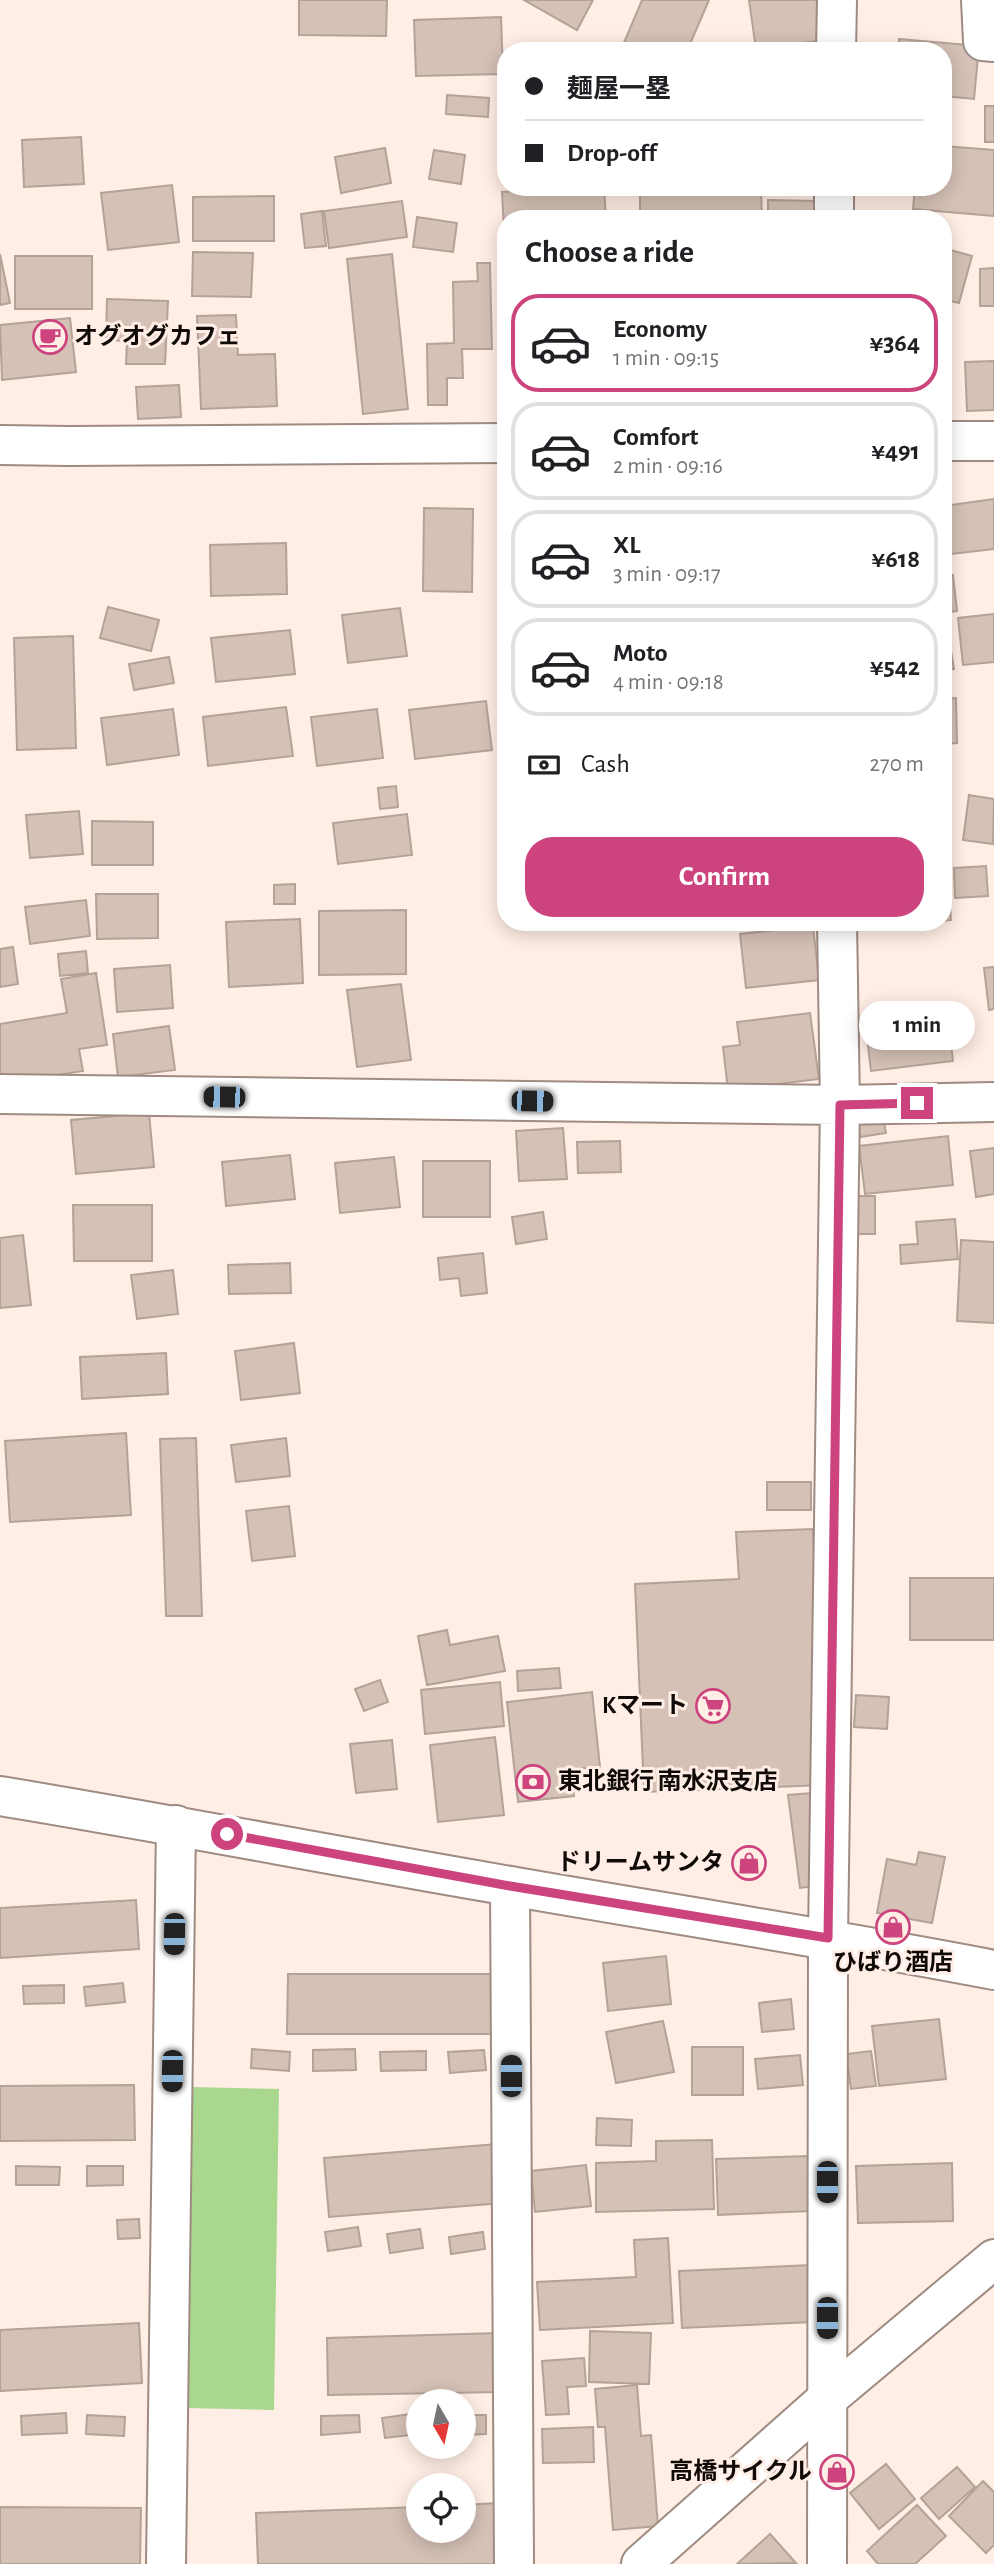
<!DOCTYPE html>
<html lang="en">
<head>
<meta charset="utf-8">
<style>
  body { margin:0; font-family:"Alegreya Sans","Noto Sans JP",sans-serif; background:#f6f6f6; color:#202124; height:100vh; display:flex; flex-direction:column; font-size:26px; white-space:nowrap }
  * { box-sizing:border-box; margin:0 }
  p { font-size:23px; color:#757577 }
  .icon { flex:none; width:38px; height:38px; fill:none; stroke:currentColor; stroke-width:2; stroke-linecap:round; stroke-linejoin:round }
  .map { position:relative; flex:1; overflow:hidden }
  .side { position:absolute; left:497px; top:210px; width:455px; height:721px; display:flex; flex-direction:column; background:#fff; border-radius:28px; box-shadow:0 4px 18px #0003 }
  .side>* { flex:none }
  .guide { position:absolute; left:497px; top:42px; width:455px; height:154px; border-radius:28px; box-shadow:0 4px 18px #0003; display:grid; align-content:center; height:154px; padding:0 28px; background:#fff }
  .needle { width:46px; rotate:171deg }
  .tools { position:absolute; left:406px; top:2389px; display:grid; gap:14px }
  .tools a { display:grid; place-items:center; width:70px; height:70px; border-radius:50%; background:#fff; box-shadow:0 4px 18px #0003; font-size:35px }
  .end { position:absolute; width:32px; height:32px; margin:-16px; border:9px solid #cc437d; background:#fff; box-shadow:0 0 0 4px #fff }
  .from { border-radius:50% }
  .bubble { position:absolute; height:49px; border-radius:24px; background:#fff; box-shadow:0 4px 18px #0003; font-size:23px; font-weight:700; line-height:49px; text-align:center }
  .car { position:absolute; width:21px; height:42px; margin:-21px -10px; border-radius:9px; box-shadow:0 0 5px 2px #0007; background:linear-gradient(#222 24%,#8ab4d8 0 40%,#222 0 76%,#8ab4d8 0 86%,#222 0) }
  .guide b { display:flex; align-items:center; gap:24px; height:66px; font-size:26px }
  .guide b+b { border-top:2px solid #e0e0e0 }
  .guide i { width:18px; height:18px; background:#202124 }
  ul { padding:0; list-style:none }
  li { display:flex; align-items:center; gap:21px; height:98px; margin:0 14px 10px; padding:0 14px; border:4px solid #e0e0e0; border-radius:28px }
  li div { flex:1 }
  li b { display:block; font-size:26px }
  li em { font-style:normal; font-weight:700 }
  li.active { border-color:#cc437d }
  li>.icon { width:63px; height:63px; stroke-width:1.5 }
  h2 { padding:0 28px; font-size:32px; line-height:84px }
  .pay { display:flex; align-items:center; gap:18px; height:77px; padding:0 28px; font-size:26px }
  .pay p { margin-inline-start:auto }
  .primary-button { display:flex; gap:14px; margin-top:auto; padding:14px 28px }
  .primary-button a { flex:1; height:80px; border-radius:28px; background:#cc437d; color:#fff; font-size:28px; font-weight:700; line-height:80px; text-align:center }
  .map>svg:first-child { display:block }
  .green { fill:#a8d78d }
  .building { fill:#d5c1b6; stroke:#b5a297; stroke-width:2 }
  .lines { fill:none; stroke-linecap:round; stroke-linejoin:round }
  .minor-casing { stroke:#9e8b81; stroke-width:42 }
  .tertiary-casing { stroke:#9e8b81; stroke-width:42 }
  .minor { stroke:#fff; stroke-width:38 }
  .tertiary { stroke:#fff; stroke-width:38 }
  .route { stroke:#cc437d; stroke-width:9 }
  .labels { text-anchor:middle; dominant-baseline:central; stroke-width:6; stroke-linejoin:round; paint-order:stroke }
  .poi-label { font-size:24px; font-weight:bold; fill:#100a07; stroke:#ffeee5; text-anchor:end }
</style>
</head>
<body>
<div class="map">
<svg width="994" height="2564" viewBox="0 0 994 2564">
  <rect width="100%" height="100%" fill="#ffeee5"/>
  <path class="green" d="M190,2087L279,2089L274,2410L184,2408Z"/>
  <path class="building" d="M299,0H387L386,36L299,35Z
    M524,0H593L577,30Z
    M642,0H709L687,51H636L623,45Z
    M749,0H826L832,39L756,49Z
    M501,17L503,74L416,76L414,20Z
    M899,39L979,46L974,99L943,96V51H898Z
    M447,95L489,98L488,117L446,114Z
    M985,106H994V142H985Z
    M81,137L84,184L24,187L22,140Z
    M943,146L994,150V216L913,209L915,187H943Z
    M385,148L391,183L341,193L335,157Z
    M434,150L465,155L461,184L429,179Z
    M172,185L179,242L108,250L101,193Z
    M571,187H604L606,219H506L505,247L502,192Z
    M640,187H761L762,219H640Z
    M274,196V241H193V197Z
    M768,200L819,201V219H768Z
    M402,201L407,237L329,248L324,211Z
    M322,211L326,246L305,248L301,214Z
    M417,217L457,223L453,252L413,247Z
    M943,248L972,256L959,303L943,299Z
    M193,252L253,253L251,297L192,296Z
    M0,254L10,303L0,305Z
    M392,254L408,409L363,414L347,259Z
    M15,256H92V309H15Z
    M477,263H490L492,349H462L463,378H447V405H428L427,344L454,343L453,282L478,281Z
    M994,268V306H980V269Z
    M107,299L168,301L165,364H126L127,341L106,340Z
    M236,315L238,355L275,354L277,406L201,409L197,316Z
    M70,318L76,372L2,380L0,325Z
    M994,361V410L967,411L965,362Z
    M179,385L181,417L138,419L136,387Z
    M994,499V549L943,555V506Z
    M424,508L473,509L472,592L423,591Z
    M286,543L287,594L211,596L210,545Z
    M953,575L957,611L943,613V576Z
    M108,607L159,620L151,651L100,638Z
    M400,608L407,656L348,663L342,615Z
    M994,614V662L963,665L958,618Z
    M947,627L954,669L943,671V628Z
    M290,630L295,674L216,682L211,638Z
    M73,636L76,748L17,750L14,638Z
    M169,657L174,683L134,690L129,664Z
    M956,698L957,743L943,744V699Z
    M486,701L492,750L415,759L409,710Z
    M286,707L293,756L208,766L203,717Z
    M173,709L179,755L107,765L101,718Z
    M377,709L383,758L317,766L311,717Z
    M396,786L398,807L380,809L378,788Z
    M969,795L994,799L993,844L963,840Z
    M79,811L83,854L30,858L26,815Z
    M407,814L412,855L338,864L333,823Z
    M943,818L951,819L949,858L943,857Z
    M92,821L153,822V865H92Z
    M986,866L988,896L955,898L954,868Z
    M948,881L951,920L943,921V882Z
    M295,884V904H274V885Z
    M96,894H158V938L97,939Z
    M86,900L90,936L30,944L25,907Z
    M406,910V974L319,975V911Z
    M300,919L303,983L229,987L226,922Z
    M813,926L819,980L746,988L740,934Z
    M13,947L18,984L0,987V949Z
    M86,951L88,973L60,976L58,954Z
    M170,965L173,1008L117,1012L114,969Z
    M994,967V1009L989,1010L984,968Z
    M96,973L107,1045L79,1049L83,1071L0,1084V1024L67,1013L61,979Z
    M401,984L411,1060L357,1067L347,990Z
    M947,1010L953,1061L871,1071L865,1020Z
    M810,1013L819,1079L728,1090L723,1047L740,1045L737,1022Z
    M169,1026L175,1070L118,1077L113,1034Z
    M882,1112L886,1133L860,1137L857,1115Z
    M149,1113L154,1167L76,1174L71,1120Z
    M563,1128L567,1179L519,1181L516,1131Z
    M948,1136L953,1185L865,1194L859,1146Z
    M620,1141L621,1172L578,1173L577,1142Z
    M994,1148V1194L976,1197L970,1151Z
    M290,1155L295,1199L226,1206L222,1162Z
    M394,1157L400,1207L340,1213L335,1163Z
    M423,1161H490V1217H423Z
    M856,1196H875V1234H856Z
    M73,1205H152V1261H74Z
    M543,1212L547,1239L516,1244L512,1217Z
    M955,1219L958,1259L901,1264L900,1245L918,1244L916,1222Z
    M23,1235L31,1305L0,1308V1238Z
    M961,1240L994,1242V1323L957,1321Z
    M483,1253L487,1293L461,1296L459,1278L440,1280L438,1258Z
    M290,1263L291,1293L229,1294L228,1265Z
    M173,1270L178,1314L137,1319L131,1275Z
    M294,1343L300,1393L241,1400L235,1351Z
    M166,1353L168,1394L82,1399L80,1357Z
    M126,1433L131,1515L10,1522L5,1441Z
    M196,1438L202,1616H166L160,1439Z
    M286,1438L290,1476L236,1482L231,1445Z
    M767,1482H811V1510H767Z
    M289,1506L295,1556L252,1561L246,1511Z
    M813,1529L823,1785L644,1792L635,1584L739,1579L736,1532Z
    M910,1578H994V1640H910Z
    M447,1630L450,1645L498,1636L505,1671L427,1685L418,1636Z
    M559,1668L561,1688L518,1691L517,1671Z
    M380,1680L388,1702L364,1711L355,1689Z
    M500,1682L504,1726L425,1734L421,1690Z
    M592,1692L600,1767L571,1769L574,1796L518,1802L507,1702Z
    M856,1695L889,1697L887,1729L854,1727Z
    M495,1737L504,1815L438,1822L430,1745Z
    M392,1740L397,1789L356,1793L350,1744Z
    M812,1793L824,1885L800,1888L788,1795Z
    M919,1852L945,1857L932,1923L877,1913L887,1859L916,1865Z
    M136,1900L139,1949L0,1958V1908Z
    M666,1956L671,2004L608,2011L603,1963Z
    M288,1974H494V2034H287Z
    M123,1983L125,2002L86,2006L84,1987Z
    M64,1985V2003L24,2004L23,1986Z
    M791,1999L794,2029L762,2032L759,2003Z
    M939,2019L946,2079L879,2086L872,2026Z
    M663,2021L674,2072L616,2083L606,2032Z
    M692,2047H743V2095H692Z
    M252,2049L290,2052L289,2071L251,2068Z
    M355,2049L356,2070L313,2071V2050Z
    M484,2050L486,2070L450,2073L448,2052Z
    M426,2051V2070L381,2071L380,2052Z
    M871,2051L876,2086L851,2089L846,2054Z
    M800,2055L803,2085L758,2089L755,2059Z
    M134,2085L135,2140L0,2141V2086Z
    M597,2118L632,2120L631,2146L596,2145Z
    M712,2140L714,2209L596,2212V2163L656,2161V2141Z
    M497,2144L502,2203L329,2217L324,2158Z
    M809,2156L811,2211L718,2215L716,2159Z
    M952,2163L953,2221L858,2223L856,2166Z
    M586,2165L591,2206L535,2212L531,2171Z
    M16,2166L60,2167L59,2185H16Z
    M87,2166H123V2185L87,2186Z
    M139,2219L140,2238L118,2239L117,2220Z
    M358,2227L361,2246L328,2251L325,2232Z
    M420,2229L423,2248L390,2253L387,2234Z
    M483,2232L485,2249L451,2254L449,2237Z
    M668,2238L673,2323L540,2330L537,2282L636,2277L634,2240Z
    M811,2265L813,2322L682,2328L679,2271Z
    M139,2323L142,2383L0,2391V2330Z
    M590,2331L651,2333L649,2384L589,2382Z
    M499,2333L501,2392L328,2395L327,2338Z
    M584,2358L586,2386L567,2387L569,2414L546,2415L542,2361Z
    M637,2385L641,2436L651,2435L658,2526L613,2530L605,2427H598L595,2389Z
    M66,2413L67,2433L22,2435L21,2416Z
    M418,2413V2434L385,2438L382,2418Z
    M87,2415L125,2417L124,2436L86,2434Z
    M359,2415L360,2432L321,2435V2416Z
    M464,2415H486V2434L464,2435Z
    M593,2427L594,2462L543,2463L542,2429Z
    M886,2464L915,2499L879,2529L850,2493Z
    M957,2467L975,2487L939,2519L921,2498Z
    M983,2481L994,2492V2545L986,2553L949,2516Z
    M496,2503L499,2564H258L256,2513L418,2507V2530H464V2505Z
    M917,2505L946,2536L915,2564H878L867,2551Z
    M0,2507L141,2508L140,2564H0Z
    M770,2534L796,2563L737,2564Z"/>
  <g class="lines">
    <g class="minor-casing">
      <path id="minor" d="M981,0L983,41L994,42
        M836,51L837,0
        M834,219V187
        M943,441H994
        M0,445L69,446L506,443
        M0,1094L840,1105L994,1102
        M510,1886L514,2564
        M166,2564L176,1825
        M827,2564L828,1938L840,1105L837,922"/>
    </g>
    <g class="tertiary-casing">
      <path id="tertiary" d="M0,1796C170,1824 340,1857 510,1886C671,1914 833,1939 994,1970
        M641,2564L827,2399L994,2259"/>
    </g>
    <use href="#minor" class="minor"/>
    <use href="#tertiary" class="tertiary"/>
  </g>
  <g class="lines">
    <path class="route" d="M227,1834L510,1886L828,1938L840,1105L917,1103"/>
  </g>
  <defs>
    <g id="cafe-ring" transform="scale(1.75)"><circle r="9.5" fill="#ffeee5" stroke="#cc437d" stroke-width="1.5"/><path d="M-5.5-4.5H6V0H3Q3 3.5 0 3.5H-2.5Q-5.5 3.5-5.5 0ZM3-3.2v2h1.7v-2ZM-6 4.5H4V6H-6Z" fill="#cc437d"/></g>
    <g id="supermarket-ring" transform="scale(1.75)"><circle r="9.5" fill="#ffeee5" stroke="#cc437d" stroke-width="1.5"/><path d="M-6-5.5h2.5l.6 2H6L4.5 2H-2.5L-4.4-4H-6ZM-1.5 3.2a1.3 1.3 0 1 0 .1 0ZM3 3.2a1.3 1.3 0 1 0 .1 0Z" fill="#cc437d"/></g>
    <g id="bank-ring" transform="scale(1.75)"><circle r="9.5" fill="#ffeee5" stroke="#cc437d" stroke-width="1.5"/><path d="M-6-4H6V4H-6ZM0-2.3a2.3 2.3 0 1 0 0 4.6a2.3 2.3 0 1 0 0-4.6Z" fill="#cc437d"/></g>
    <g id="shop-ring" transform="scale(1.75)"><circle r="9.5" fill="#ffeee5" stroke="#cc437d" stroke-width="1.5"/><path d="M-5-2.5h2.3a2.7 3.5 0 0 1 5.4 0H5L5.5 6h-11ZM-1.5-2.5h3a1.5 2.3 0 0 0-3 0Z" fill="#cc437d"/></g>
  </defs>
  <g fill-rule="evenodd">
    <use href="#cafe-ring" x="50" y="337"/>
    <use href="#supermarket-ring" x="713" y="1706"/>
    <use href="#bank-ring" x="533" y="1782"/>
    <use href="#shop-ring" x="749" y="1863"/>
    <use href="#shop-ring" x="893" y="1927"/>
    <use href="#shop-ring" x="837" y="2472"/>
  </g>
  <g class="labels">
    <g class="poi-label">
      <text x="74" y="337" text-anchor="start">オグオグカフェ</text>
      <text x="688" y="1706">Kマート</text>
      <text x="558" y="1782" text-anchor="start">東北銀行 南水沢支店</text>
      <text x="724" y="1863">ドリームサンタ</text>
      <text x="893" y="1963" text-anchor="middle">ひばり酒店</text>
      <text x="812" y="2472">高橋サイクル</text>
    </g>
  </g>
</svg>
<div class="tools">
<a><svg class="needle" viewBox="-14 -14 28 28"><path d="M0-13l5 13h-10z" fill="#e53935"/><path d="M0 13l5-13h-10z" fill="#757577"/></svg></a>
<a><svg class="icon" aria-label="locate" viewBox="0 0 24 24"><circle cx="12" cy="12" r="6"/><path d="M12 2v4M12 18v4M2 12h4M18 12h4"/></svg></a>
</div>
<i class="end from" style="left:227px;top:1834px"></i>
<i class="end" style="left:917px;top:1103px"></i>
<div class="bubble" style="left:859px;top:1001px;width:116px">1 min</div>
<i class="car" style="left:224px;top:1097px;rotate:271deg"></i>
<i class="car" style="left:532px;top:1101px;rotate:91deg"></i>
<i class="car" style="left:174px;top:1934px;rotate:181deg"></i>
<i class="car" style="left:172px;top:2071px;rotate:181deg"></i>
<i class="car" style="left:511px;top:2076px;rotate:0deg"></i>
<i class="car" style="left:827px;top:2182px;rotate:180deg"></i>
<i class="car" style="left:827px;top:2318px;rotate:180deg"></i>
<div class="guide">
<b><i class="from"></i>麺屋一塁</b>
<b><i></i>Drop-off</b>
</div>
<section class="side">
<h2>Choose a ride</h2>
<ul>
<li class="active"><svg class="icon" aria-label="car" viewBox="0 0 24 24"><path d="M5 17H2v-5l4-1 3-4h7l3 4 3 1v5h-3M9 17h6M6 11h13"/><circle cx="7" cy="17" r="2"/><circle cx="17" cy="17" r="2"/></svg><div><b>Economy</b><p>1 min · 09:15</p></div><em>¥364</em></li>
<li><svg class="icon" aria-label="car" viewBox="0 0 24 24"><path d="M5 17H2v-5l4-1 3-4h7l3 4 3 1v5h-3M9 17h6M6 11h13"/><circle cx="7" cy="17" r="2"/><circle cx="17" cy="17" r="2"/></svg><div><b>Comfort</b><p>2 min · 09:16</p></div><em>¥491</em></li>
<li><svg class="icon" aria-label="car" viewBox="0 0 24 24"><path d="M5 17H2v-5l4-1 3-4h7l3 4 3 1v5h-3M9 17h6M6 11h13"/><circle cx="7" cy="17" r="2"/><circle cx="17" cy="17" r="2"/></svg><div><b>XL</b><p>3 min · 09:17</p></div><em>¥618</em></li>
<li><svg class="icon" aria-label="car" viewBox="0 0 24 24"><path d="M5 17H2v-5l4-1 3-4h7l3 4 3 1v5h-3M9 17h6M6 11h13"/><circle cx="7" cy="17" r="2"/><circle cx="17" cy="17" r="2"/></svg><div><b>Moto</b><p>4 min · 09:18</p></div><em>¥542</em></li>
</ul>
<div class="pay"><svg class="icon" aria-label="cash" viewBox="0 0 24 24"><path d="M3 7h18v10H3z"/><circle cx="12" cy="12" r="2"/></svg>Cash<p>270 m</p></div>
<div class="primary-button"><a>Confirm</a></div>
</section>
</div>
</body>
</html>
